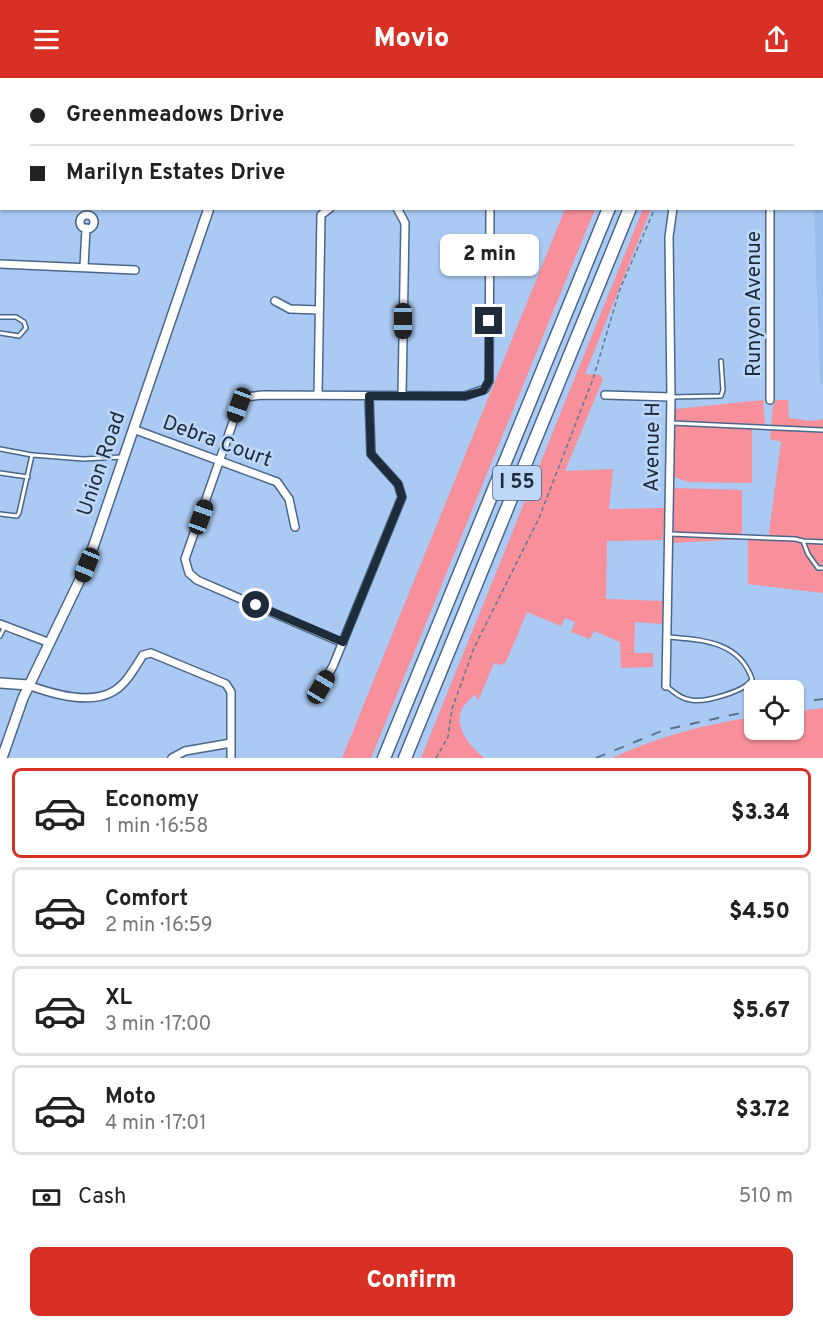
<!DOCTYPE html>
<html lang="en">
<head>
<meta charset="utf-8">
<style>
  body { margin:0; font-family:Overpass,sans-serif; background:#f6f6f6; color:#222; height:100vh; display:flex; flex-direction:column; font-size:22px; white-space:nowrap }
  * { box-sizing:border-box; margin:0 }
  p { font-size:20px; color:#767676 }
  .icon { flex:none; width:33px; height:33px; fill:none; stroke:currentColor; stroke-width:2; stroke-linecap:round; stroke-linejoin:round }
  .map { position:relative; height:680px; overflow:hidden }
  .drawer { display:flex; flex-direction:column; background:#fff; flex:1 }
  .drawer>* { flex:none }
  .top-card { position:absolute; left:0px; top:0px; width:824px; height:132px; box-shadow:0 2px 4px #0004; display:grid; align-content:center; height:132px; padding:0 30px; background:#fff }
  .fabs { position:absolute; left:744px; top:602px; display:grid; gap:12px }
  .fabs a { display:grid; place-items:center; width:60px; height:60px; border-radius:9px; background:#fff; box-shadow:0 2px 4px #0004; font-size:30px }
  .end { position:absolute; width:27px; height:27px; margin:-14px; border:8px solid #1e2b3a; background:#fff; box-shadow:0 0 0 3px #fff }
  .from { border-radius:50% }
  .bubble { position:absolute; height:42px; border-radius:9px; background:#fff; box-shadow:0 2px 4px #0004; font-size:20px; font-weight:800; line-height:42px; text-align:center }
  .car { position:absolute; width:18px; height:36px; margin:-18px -9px; border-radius:8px; box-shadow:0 0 4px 2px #0007; background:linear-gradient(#222 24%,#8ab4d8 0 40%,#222 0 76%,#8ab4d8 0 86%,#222 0) }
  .top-card b { display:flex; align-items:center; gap:21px; height:57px; font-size:22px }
  .top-card b+b { border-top:2px solid #e0e0e0 }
  .top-card i { width:15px; height:15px; background:#222 }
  ul { padding:10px 0 0; list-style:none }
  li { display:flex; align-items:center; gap:18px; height:90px; margin:0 12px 9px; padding:0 18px; border:3px solid #e0e0e0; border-radius:9px }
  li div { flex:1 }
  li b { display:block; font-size:22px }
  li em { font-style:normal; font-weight:800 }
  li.selected { border-color:#d93025 }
  li>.icon { width:54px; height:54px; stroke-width:1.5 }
  .pay { display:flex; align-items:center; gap:15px; height:66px; padding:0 30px; font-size:22px }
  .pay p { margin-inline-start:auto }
  .action { display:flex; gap:12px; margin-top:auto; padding:12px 30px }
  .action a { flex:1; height:69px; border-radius:9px; background:#d93025; color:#fff; font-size:24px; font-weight:800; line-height:69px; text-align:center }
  header { display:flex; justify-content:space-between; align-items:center; height:78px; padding:0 30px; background:#d93025; color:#fff; font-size:27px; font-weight:800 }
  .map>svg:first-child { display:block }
  .built { fill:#9bbfed }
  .green { fill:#f7909a }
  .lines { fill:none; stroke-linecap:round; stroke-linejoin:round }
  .lane-casing { stroke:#4a678a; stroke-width:6 }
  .street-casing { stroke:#4a678a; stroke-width:10 }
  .secondary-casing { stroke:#4a678a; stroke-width:12 }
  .highway-casing { stroke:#4a678a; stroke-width:15 }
  .path { stroke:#637894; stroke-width:1.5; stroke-dasharray:4.5 3; stroke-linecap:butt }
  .lane { stroke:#fff; stroke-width:3 }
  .street { stroke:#fff; stroke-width:7 }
  .secondary { stroke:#fff; stroke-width:9 }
  .highway { stroke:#fff; stroke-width:12 }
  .rail { stroke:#5d728d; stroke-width:2; stroke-dasharray:10 10; stroke-linecap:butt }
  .route { stroke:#1e2b3a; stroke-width:8 }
  .labels { text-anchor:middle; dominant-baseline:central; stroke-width:5; stroke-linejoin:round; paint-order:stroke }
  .shield { fill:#bdd7f8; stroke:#4e5f73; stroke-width:1.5 }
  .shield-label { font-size:20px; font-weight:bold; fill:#1e2b3a }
  .street-label { font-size:21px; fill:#1e2b3a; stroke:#bdd7f8 }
</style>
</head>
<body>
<header><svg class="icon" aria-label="menu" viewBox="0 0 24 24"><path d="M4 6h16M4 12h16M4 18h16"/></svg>Movio<svg class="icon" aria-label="share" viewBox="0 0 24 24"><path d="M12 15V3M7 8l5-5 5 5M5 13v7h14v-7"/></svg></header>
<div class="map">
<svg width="823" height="680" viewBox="0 0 823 680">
  <rect width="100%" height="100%" fill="#abcaf3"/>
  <path class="built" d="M823,25V307L820,305L814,131L822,130Z"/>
  <path class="green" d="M565,131H595L371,680H342Z
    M643,131H651L585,296L600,297L603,301L565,393L613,391L609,431L665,430L663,462L607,463L606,521L663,523L662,546L635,544L634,575H653V589L621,590L620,564L594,553L590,561L571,554L575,544L565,540L561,548L527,534L506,584L501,587L494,585L478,623L475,616C471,620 465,625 462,631C453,648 471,671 485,680H421Z
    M763,322L765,346L752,351V405L689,404L674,399L675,331Z
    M776,322H788L789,340L811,343L823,341V515L748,506V462H768L781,364L770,361L773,328Z
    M674,410L742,412V461L673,465Z
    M823,630V680H612C657,659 705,646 754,639V651H794V634Z"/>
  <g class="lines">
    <g class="lane-casing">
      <path id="lane" d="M0,239H16L24,244L26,250L19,258L0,255
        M671,319L721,318L723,312L721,283
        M672,345L823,352
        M0,371L32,377L19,435L17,438L0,436
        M33,377L83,381L122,379
        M0,395L28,399
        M670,456L795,461L803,463L808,476L818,490H823
        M803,463L823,464
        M0,558L4,550
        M666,608C674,614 681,621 691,622C704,625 747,613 752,601C739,563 702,562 669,559"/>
    </g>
    <g class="street-casing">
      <path id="street" d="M78,2V0
        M159,2L160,0
        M397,130L405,145L402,318
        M80 144a7 7 0 1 1 14 0a7 7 0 1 1-14 0Z
        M0,186L135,192
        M84,189L86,150
        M275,223L290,231L319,232
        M318,316L321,137L330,130
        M605,317L671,319
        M770,322V130
        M133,351L277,404L289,421L295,449
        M0,546L50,565
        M343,565L197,502L189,495L185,481L239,327L247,319L262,317L465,318L485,311L489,303L490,130
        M28,607C52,616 91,627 114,613C127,605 135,589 143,577L151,575L226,606L231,614V680
        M666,608L671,319L669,159L673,130
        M321,609L333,588L402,419L398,406L371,376L369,318
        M172,680L185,673L231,665"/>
    </g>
    <g class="secondary-casing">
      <path id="secondary" d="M207,0L209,2
        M822,19H823
        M0,605L28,607
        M2,680L23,620L87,487L209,130"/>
    </g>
    <g class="highway-casing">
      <path id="highway" d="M762,0L763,2
        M616,2L617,0
        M671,2L672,0
        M694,2L695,0
        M751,2L752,0
        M384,680L609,130
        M405,680L630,130"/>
    </g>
    <path class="path" d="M720,2L721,0
      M436,680L448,659L452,631L474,570L539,440L593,301L620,211L655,130"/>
    <use href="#lane" class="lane"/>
    <use href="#street" class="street"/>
    <use href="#secondary" class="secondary"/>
    <use href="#highway" class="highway"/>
    <path class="rail" d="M794,625L823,621
      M596,680L664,652L754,632"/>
  </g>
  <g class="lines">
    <path class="route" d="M256,527L343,564L402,419L398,406L371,376L369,318H465L483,313L489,303V243"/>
  </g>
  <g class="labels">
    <rect class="shield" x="493" y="388" width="48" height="34" rx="4.5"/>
    <g class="shield-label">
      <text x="517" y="405">I 55</text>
    </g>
    <g class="street-label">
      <text transform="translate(754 226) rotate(-90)">Runyon Avenue</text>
      <text transform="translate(217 364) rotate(20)">Debra Court</text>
      <text transform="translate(653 369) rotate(-89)">Avenue H</text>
      <text transform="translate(102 386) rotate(-71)">Union Road</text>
    </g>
  </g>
</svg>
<div class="fabs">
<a><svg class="icon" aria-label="locate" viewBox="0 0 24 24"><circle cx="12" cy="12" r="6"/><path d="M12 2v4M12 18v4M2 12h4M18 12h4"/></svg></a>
</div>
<i class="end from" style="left:256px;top:527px"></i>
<i class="end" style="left:489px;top:243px"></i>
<div class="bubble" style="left:440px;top:156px;width:99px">2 min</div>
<i class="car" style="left:403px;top:243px;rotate:180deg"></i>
<i class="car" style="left:239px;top:327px;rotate:200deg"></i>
<i class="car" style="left:201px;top:439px;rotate:20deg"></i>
<i class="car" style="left:87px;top:487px;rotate:202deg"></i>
<i class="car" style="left:321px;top:609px;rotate:31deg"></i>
<div class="top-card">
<b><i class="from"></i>Greenmeadows Drive</b>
<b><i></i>Marilyn Estates Drive</b>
</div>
</div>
<section class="drawer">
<ul>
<li class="selected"><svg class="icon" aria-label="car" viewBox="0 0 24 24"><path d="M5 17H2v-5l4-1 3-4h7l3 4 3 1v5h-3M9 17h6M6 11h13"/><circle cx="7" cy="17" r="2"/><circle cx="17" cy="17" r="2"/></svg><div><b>Economy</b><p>1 min · 16:58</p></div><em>$3.34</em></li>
<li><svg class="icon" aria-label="car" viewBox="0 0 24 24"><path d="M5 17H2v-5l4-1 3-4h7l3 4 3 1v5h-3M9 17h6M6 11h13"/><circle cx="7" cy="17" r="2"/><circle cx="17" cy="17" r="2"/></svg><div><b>Comfort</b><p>2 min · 16:59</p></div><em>$4.50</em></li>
<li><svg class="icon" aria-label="car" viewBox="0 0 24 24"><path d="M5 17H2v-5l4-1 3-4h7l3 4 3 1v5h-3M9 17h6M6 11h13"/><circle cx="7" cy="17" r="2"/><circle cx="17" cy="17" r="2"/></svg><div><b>XL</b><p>3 min · 17:00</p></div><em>$5.67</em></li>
<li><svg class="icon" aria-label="car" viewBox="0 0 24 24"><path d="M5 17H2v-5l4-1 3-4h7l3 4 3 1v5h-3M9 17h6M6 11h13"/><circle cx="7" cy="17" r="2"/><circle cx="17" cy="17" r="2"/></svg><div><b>Moto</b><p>4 min · 17:01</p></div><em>$3.72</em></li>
</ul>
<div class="pay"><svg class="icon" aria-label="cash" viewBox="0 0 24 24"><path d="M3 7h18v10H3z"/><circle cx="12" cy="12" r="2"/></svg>Cash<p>510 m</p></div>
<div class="action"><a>Confirm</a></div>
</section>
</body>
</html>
